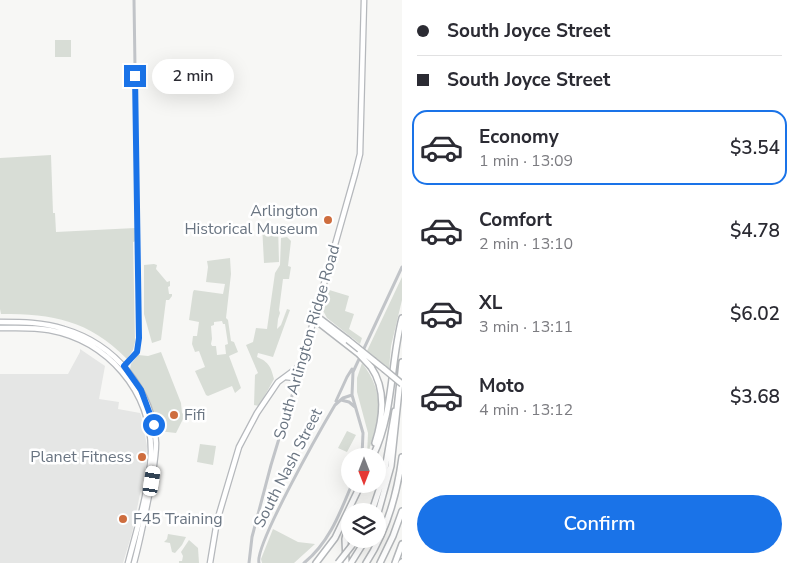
<!DOCTYPE html>
<html lang="en">
<head>
<meta charset="utf-8">
<style>
  body { margin:0; font-family:"Nunito Sans",sans-serif; background:#f7f7f7; color:#2b2b33; height:100vh; display:flex; flex-direction:column; font-size:19px; white-space:nowrap }
  * { box-sizing:border-box; margin:0 }
  p { font-size:16px; color:#7c7c81 }
  .icon { flex:none; width:28px; height:28px; fill:none; stroke:currentColor; stroke-width:2; stroke-linecap:round; stroke-linejoin:round }
  .map { position:relative; flex:1; overflow:hidden }
  .details { display:flex; flex-direction:column; background:#fff; width:395px }
  .details>* { flex:none }
  .top-card { display:grid; align-content:center; height:110px; padding:0 15px; background:#fff }
  .needle { width:32px; rotate:180deg }
  .fabs { position:absolute; left:341px; top:448px; display:grid; gap:10px }
  .fabs a { display:grid; place-items:center; width:45px; height:45px; border-radius:50%; background:#fff; box-shadow:0 5px 20px #0002; font-size:25px }
  .end { position:absolute; width:22px; height:22px; margin:-11px; border:6px solid #1a73e8; background:#fff; box-shadow:0 0 0 2px #fff }
  .from { border-radius:50% }
  .bubble { position:absolute; height:35px; border-radius:18px; background:#fff; box-shadow:0 5px 20px #0002; font-size:16px; font-weight:600; line-height:35px; text-align:center }
  .car { position:absolute; width:15px; height:30px; margin:-15px -8px; border-radius:6px; box-shadow:0 0 4px 1px #0007; background:linear-gradient(#fff 24%,#345 0 40%,#fff 0 76%,#345 0 86%,#fff 0) }
  .top-card b { display:flex; align-items:center; gap:18px; height:48px; font-size:19px }
  .top-card b+b { border-top:1px solid #e1e1e2 }
  .top-card i { width:12px; height:12px; background:#2b2b33 }
  ul { padding:0; list-style:none }
  li { display:flex; align-items:center; gap:15px; height:75px; margin:0 10px 8px; padding:0 5px; border:2px solid transparent; border-radius:15px }
  li div { flex:1 }
  li b { display:block; font-size:19px }
  li em { font-style:normal; font-weight:600 }
  li.current { border-color:#1a73e8 }
  li>.icon { width:45px; height:45px; stroke-width:1.5 }
  .button { display:flex; gap:10px; margin-top:auto; padding:10px 15px }
  .button a { flex:1; height:58px; border-radius:30px; background:#1a73e8; color:#fff; font-size:20px; font-weight:600; line-height:58px; text-align:center }
  main { display:flex; flex:1; min-height:0 }
  .map>svg:first-child { display:block }
  .built { fill:#e5e6e5 }
  .green { fill:#d8ddd6; fill-rule:evenodd }
  .lines { fill:none; stroke-linecap:round; stroke-linejoin:round }
  .major-casing { stroke:#b5b8bc; stroke-width:7 }
  .highway-casing { stroke:#b4b7ba; stroke-width:8 }
  .minor { stroke:#c1c4c8; stroke-width:3 }
  .major { stroke:#fff; stroke-width:4.5 }
  .highway { stroke:#fff; stroke-width:5 }
  .highway-bridge-casing { stroke:#b4b7ba; stroke-width:8; stroke-linecap:butt }
  .highway-bridge { stroke:#fff; stroke-width:5 }
  .route { stroke:#1a73e8; stroke-width:6 }
  .poi-dot { fill:#ce6d3e; stroke:#fff; stroke-width:2 }
  .labels { text-anchor:middle; dominant-baseline:central; stroke-width:5; stroke-linejoin:round; paint-order:stroke }
  .poi-label { font-size:16px; fill:#6a7582; stroke:#fff; text-anchor:end }
  .street-label { font-size:16px; fill:#6a7582; stroke:#fff }
</style>
</head>
<body>
<main>
<div class="map">
<svg width="402" height="563" viewBox="0 0 402 563">
  <rect width="100%" height="100%" fill="#f7f7f5"/>
  <path class="built" d="M80,349L105,366L99,399L119,402L118,409L140,413L141,415L147,446L146,465L132,533L123,563H0V374H68L80,352Z"/>
  <path class="green" d="M55,40H71V57H55Z
    M51,155L53,213H55L56,232L135,228L136,241L133,242L135,342L133,350L127,359C88,320 54,314 1,314L0,309V158Z
    M262,225H278L279,262L264,263Z
    M287,237L291,241L288,266L291,267L289,279H283L279,310L280,313L278,319L277,329L281,325L287,309L290,310L273,357L258,353L257,357C269,362 271,367 274,379L259,406L254,405L255,375L258,373L246,345L253,342L256,328L267,329L275,273L280,265L281,238Z
    M230,258L231,274L226,318L228,320L231,341L234,342L238,352L229,356L241,388L235,393L232,386L208,396L206,395L195,371L205,367L199,351L195,352L192,344L193,336H197L199,322L189,320L193,292L194,290L223,294L225,284L206,282L208,267L207,261ZM222,321L223,324H225L228,344L225,345L226,354L217,355L216,346H212L211,344L212,339L211,326L214,325V322Z
    M154,264L157,265L156,269L167,282L170,281V286L168,287L169,294H172V296L169,300H166L161,340L152,343L144,314V265Z
    M402,277V300L391,346L389,369L367,351Z
    M326,289L349,296L345,311L354,314L349,329L362,338L360,344L327,318L321,307Z
    M161,352L181,403L182,413L185,415L176,433L158,431L146,396L130,369L131,364L138,355L148,356Z
    M362,363C387,395 379,421 367,456L368,433L357,392V378Z
    M347,431L356,435L347,452L338,448Z
    M200,444L216,446L213,465L197,462Z
    M273,529L298,542L315,544L294,563H262L261,559Z
    M168,534L186,537L182,545L175,553L172,552L170,543L164,542L167,539Z
    M189,540L198,548L199,563H179V561H182L183,556L181,552Z"/>
  <g class="lines">
    <g class="major-casing">
      <path id="major" d="M0,322C22,322 43,322 64,329C115,344 153,389 156,443C156,457 153,471 151,485C146,511 141,537 134,563
        M0,328C16,328 33,327 49,330C108,341 151,391 151,451C150,488 137,528 128,563
        M286,377L294,378L295,385
        M210,563L217,521L239,447L257,413L278,382L301,365L355,174L360,154L364,0"/>
    </g>
    <g class="highway-casing">
      <path id="highway" d="M315,315L348,340
        M314,319L359,354
        M374,361L384,369
        M371,367C387,390 383,418 375,443
        M373,456C394,412 390,364 402,318
        M372,511L384,475L395,411
        M378,513L391,466L402,362
        M316,563L335,538L361,484
        M346,563L345,539L350,517
        M351,563L366,539
        M366,563C387,531 397,495 402,457
        M380,563L393,536L402,511
        M395,563L402,544
        M401,563L402,562"/>
    </g>
    <path class="minor" d="M124,367L137,352L139,338L134,0
      M341,400L349,402L355,407
      M336,401L347,377L352,369
      M362,456L363,433L352,395L353,372L402,267
      M249,563L252,537L271,465L301,366
      M259,563C254,546 322,427 335,405L343,398L352,395
      M304,563C329,543 340,513 352,484"/>
    <use href="#major" class="major"/>
    <use href="#highway" class="highway"/>
    <g class="highway-bridge-casing">
      <path id="highway-bridge" d="M348,340L374,361
        M359,354L371,367
        M384,369L402,384
        M338,563L357,539"/>
    </g>
    <use href="#highway-bridge" class="highway-bridge"/>
  </g>
  <g class="lines">
    <path class="route" d="M135,76L139,338L137,352L124,366L141,390L154,425"/>
  </g>
  <g class="poi-dot">
    <circle cx="328" cy="220" r="5"/>
    <circle cx="174" cy="415" r="5"/>
    <circle cx="142" cy="457" r="5"/>
    <circle cx="123" cy="519" r="5"/>
  </g>
  <g class="labels">
    <g class="poi-label">
      <text x="318" y="211">Arlington<tspan x="318" dy="18">Historical Museum</tspan></text>
      <text x="184" y="415" text-anchor="start">Fifi</text>
      <text x="132" y="457">Planet Fitness</text>
      <text x="133" y="519" text-anchor="start">F45 Training</text>
    </g>
    <g class="street-label">
      <text transform="translate(307 342) rotate(-74)">South Arlington Ridge Road</text>
      <text transform="translate(288 468) rotate(-63)">South Nash Street</text>
    </g>
  </g>
</svg>
<div class="fabs">
<a><svg class="needle" viewBox="-14 -14 28 28"><path d="M0-13l5 13h-10z" fill="#e53935"/><path d="M0 13l5-13h-10z" fill="#7c7c81"/></svg></a>
<a><svg class="icon" aria-label="layers" viewBox="0 0 24 24"><path d="M12 4l9 5-9 5-9-5zM3 14l9 5 9-5"/></svg></a>
</div>
<i class="end from" style="left:154px;top:425px"></i>
<i class="end" style="left:135px;top:76px"></i>
<div class="bubble" style="left:152px;top:59px;width:82px">2 min</div>
<i class="car" style="left:152px;top:481px;rotate:9deg"></i>
</div>
<section class="details">
<div class="top-card">
<b><i class="from"></i>South Joyce Street</b>
<b><i></i>South Joyce Street</b>
</div>
<ul>
<li class="current"><svg class="icon" aria-label="car" viewBox="0 0 24 24"><path d="M5 17H2v-5l4-1 3-4h7l3 4 3 1v5h-3M9 17h6M6 11h13"/><circle cx="7" cy="17" r="2"/><circle cx="17" cy="17" r="2"/></svg><div><b>Economy</b><p>1 min · 13:09</p></div><em>$3.54</em></li>
<li><svg class="icon" aria-label="car" viewBox="0 0 24 24"><path d="M5 17H2v-5l4-1 3-4h7l3 4 3 1v5h-3M9 17h6M6 11h13"/><circle cx="7" cy="17" r="2"/><circle cx="17" cy="17" r="2"/></svg><div><b>Comfort</b><p>2 min · 13:10</p></div><em>$4.78</em></li>
<li><svg class="icon" aria-label="car" viewBox="0 0 24 24"><path d="M5 17H2v-5l4-1 3-4h7l3 4 3 1v5h-3M9 17h6M6 11h13"/><circle cx="7" cy="17" r="2"/><circle cx="17" cy="17" r="2"/></svg><div><b>XL</b><p>3 min · 13:11</p></div><em>$6.02</em></li>
<li><svg class="icon" aria-label="car" viewBox="0 0 24 24"><path d="M5 17H2v-5l4-1 3-4h7l3 4 3 1v5h-3M9 17h6M6 11h13"/><circle cx="7" cy="17" r="2"/><circle cx="17" cy="17" r="2"/></svg><div><b>Moto</b><p>4 min · 13:12</p></div><em>$3.68</em></li>
</ul>
<div class="button"><a>Confirm</a></div>
</section>
</main>
</body>
</html>
